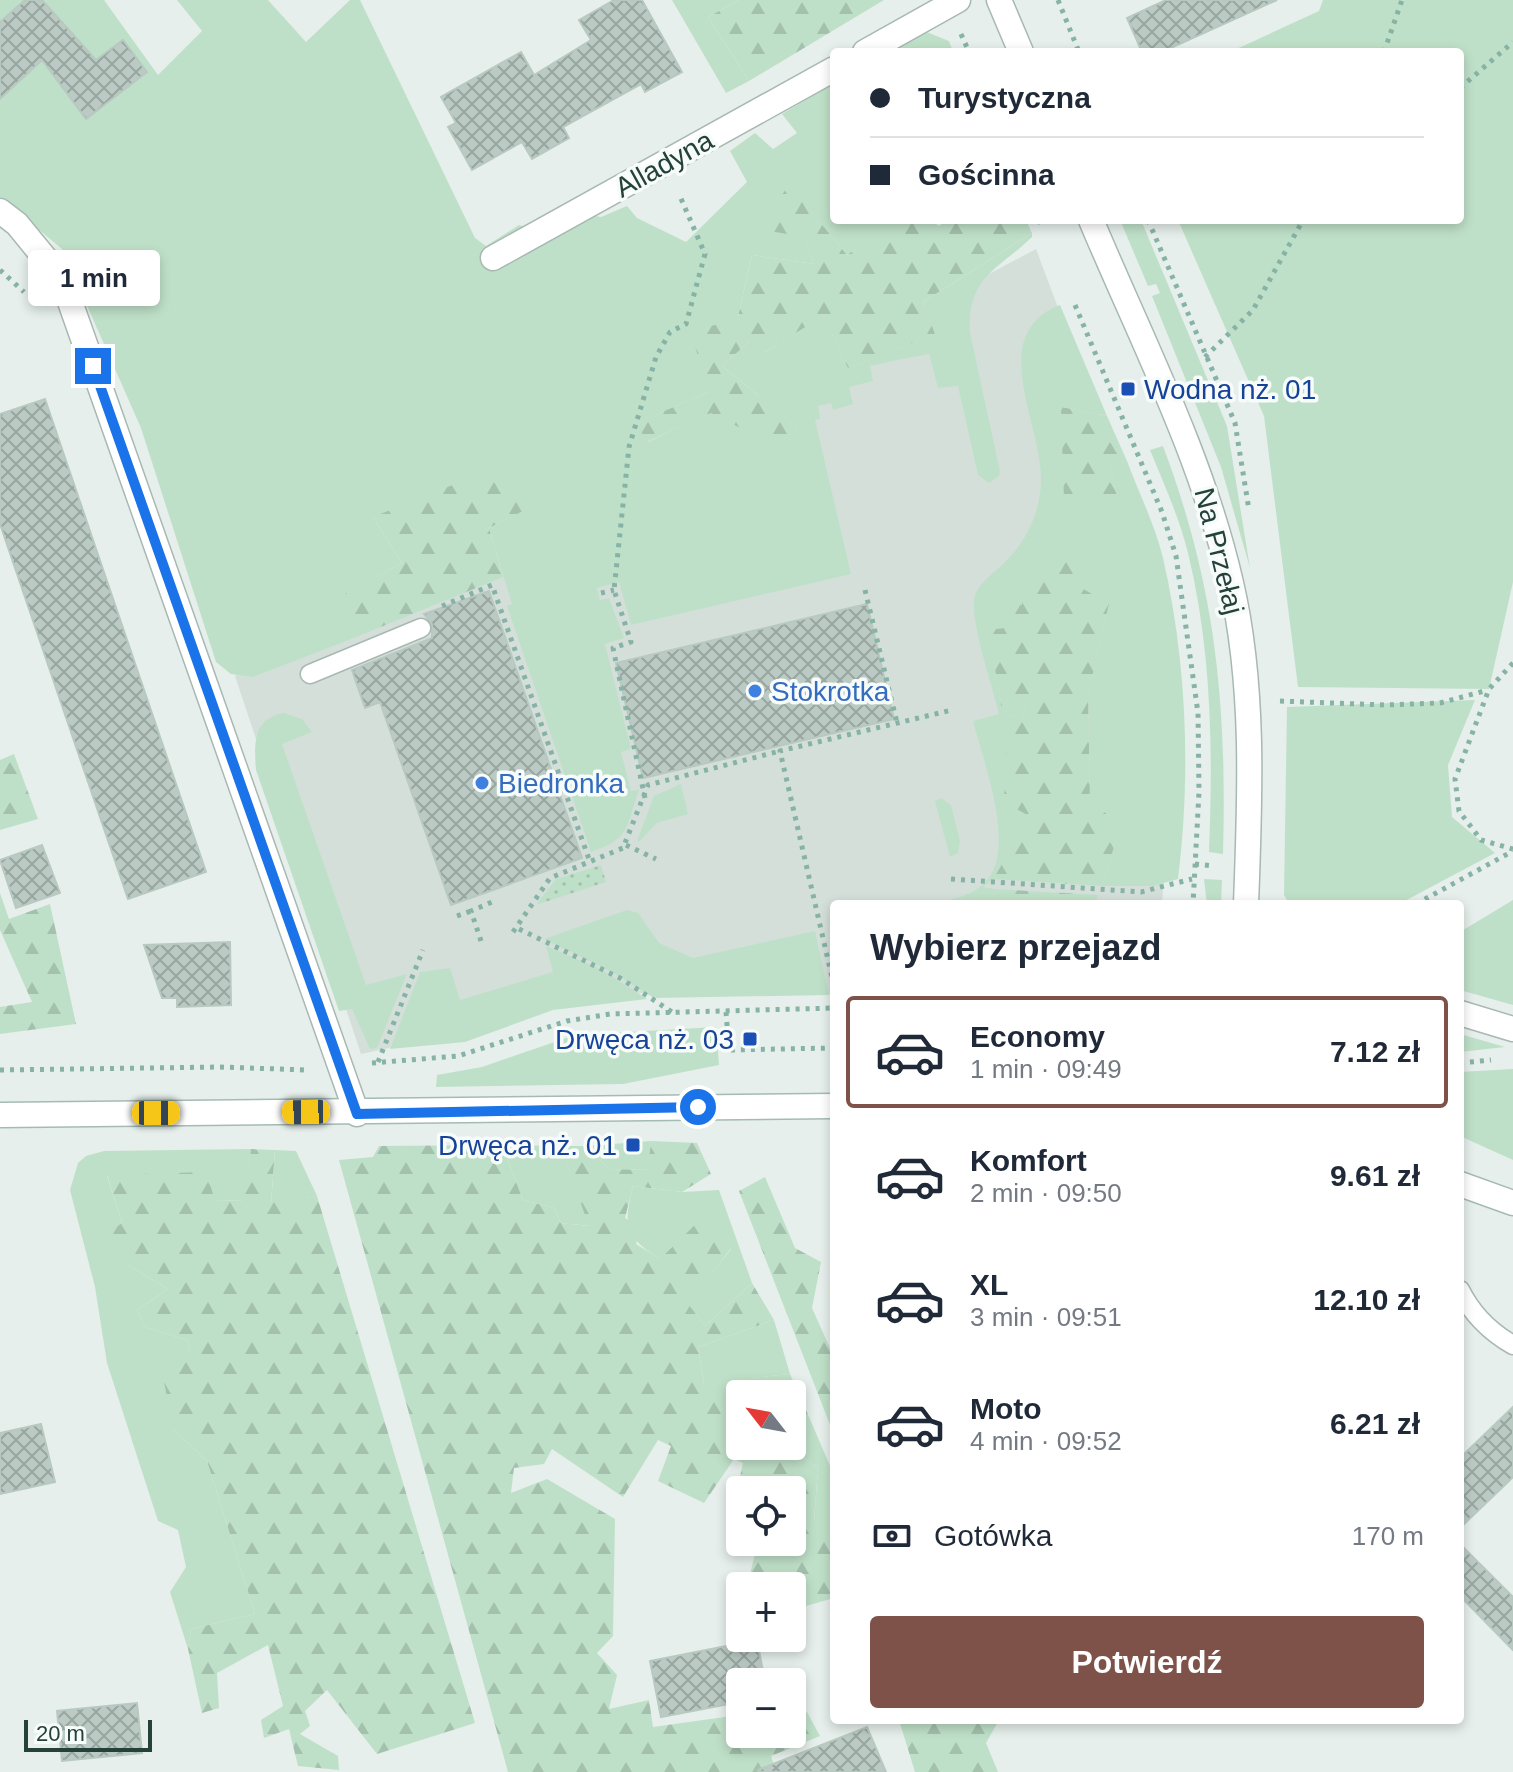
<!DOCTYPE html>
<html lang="pl">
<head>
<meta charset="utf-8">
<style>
  body { margin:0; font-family:Arial,sans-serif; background:#f2f2f3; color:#1f2937; height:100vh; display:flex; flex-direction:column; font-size:30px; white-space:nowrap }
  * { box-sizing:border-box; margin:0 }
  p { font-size:26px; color:#747a83 }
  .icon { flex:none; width:44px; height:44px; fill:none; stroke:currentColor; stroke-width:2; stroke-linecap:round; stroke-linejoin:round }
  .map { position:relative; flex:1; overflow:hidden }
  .side { position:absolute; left:830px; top:900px; width:634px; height:824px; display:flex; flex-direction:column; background:#fff; border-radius:8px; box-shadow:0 4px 12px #0003 }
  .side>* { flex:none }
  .hud { position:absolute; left:830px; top:48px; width:634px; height:176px; border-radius:8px; box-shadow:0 4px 12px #0003; display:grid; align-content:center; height:176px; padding:0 40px; background:#fff }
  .needle { width:52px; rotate:301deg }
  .buttons { position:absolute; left:726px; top:1380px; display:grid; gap:16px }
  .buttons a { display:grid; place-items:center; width:80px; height:80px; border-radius:8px; background:#fff; box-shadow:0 4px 12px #0003; font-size:40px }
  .scale { position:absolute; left:24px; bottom:20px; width:128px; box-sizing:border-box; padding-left:8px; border:4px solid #24423a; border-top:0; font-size:22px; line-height:28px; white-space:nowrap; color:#24423a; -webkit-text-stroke:6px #f7fbf9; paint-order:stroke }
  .end { position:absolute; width:36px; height:36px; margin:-18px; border:10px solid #1a73e8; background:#fff; box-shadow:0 0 0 4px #fff }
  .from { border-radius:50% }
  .bubble { position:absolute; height:56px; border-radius:8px; background:#fff; box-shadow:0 4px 12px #0003; font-size:26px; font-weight:700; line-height:56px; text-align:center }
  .car { position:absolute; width:24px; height:48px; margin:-24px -12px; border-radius:10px; box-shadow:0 0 6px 2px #0007; background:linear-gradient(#f5c518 24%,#345 0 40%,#f5c518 0 76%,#345 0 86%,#f5c518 0) }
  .hud b { display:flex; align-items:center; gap:28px; height:76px; font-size:30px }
  .hud b+b { border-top:2px solid #e0e1e3 }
  .hud i { width:20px; height:20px; background:#1f2937 }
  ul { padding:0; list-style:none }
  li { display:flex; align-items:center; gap:24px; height:112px; margin:0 16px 12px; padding:0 24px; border:4px solid transparent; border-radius:8px }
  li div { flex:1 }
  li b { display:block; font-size:30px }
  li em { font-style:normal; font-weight:700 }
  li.selected { border-color:#7f5249 }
  li>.icon { width:72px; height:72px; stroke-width:1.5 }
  h2 { padding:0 40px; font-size:36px; line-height:96px }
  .pay { display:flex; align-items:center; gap:20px; height:88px; padding:0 40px; font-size:30px }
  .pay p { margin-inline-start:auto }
  .button { display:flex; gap:16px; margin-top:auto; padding:16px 40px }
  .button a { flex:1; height:92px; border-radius:8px; background:#7f5249; color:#fff; font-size:32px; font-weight:700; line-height:92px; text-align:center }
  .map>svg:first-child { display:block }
  .built { fill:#d4dfda }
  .green { fill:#bfe0c8 }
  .forest { fill:url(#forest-firs) }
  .garden { fill:url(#garden-dots) }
  .building { fill:url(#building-cross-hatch); stroke:#b8c9c2; stroke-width:2 }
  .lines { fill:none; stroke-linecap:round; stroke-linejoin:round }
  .service-casing { stroke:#a8b8b2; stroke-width:21 }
  .minor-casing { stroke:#a8b8b2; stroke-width:27 }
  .secondary-casing { stroke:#a4bbb3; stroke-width:27 }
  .path { stroke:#86b3a5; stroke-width:5; stroke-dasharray:4 6; stroke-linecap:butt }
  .service { stroke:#fff; stroke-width:18 }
  .minor { stroke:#fff; stroke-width:24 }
  .secondary { stroke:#fff; stroke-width:24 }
  .route { stroke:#1a73e8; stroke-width:10 }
  .transit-dot { fill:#1a4fb4; stroke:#f7fbf9; stroke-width:3 }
  .shop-dot { fill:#3f7fe0; stroke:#f7fbf9; stroke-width:3 }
  .labels { text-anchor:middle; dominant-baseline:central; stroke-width:7; stroke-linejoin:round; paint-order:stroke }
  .street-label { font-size:28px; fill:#24423a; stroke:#f7fbf9 }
  .transit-label { font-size:28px; fill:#164399; stroke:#f7fbf9; text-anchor:end }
  .shop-label { font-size:28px; fill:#366cbe; stroke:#f7fbf9; text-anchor:start }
</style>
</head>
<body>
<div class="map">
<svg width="1513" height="1772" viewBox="0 0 1513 1772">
  <defs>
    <pattern id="forest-firs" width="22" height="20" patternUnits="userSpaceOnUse" patternTransform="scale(2)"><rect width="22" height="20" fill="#bfe0c8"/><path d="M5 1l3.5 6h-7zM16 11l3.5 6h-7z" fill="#a4c1ad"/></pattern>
    <pattern id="garden-dots" width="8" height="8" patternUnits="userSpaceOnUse" patternTransform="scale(2)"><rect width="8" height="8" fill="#bfe0c8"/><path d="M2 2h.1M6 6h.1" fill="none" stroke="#a4c1ad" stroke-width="1.8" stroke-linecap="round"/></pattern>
    <pattern id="building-cross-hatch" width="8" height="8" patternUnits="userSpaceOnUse" patternTransform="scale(2)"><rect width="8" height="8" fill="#bbcac4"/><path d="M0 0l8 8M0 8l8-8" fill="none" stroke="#98a6a0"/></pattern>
  </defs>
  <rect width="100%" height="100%" fill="#e6efeb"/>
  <path class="built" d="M1036,249L1154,563L1173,744L1162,904H834V994L561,993L472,1030L361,1054L235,676Z"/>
  <path class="green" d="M0,0H104L158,75L202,31L177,0H268L306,42L350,0H360L475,238L486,246L519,225L529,228L590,215L601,217L627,206L637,218L686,242L747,182L730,151L755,133L773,149L797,133L782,114L834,83V220H904L847,255L789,186L814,264L752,255L738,317L709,392L637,423L648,442L711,412L775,446L798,428L722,366L752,339L765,352L823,315L848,368L869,360L873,381L849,387L853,404L833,410L831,403L818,406L820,419L815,420L851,574L631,625L619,582L597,588L600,600L609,598L624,638L605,644L631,749L621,752L631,791L639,790C626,826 631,839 591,852L507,606L512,604L489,528L538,503L373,517L402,563L344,595L354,638L253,677L231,674L216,662L141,428L62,249L0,197Z
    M672,0H739L708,17L749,81L726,93Z
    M1323,0H1513V582L1489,689L1298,687L1264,416L1178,220H1460V52H1230L1319,11Z
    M924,31L949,41L953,52H880Z
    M1120,220H1141L1227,426L1250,568L1221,467L1152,296L1160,293L1156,284L1148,286Z
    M1032,233V237C997,271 967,276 970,333L1000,471L999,476L989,483L978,475L958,386L938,388L929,354L897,360L895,350L935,334L923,302Z
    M1060,305L1107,416L1062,407L1117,496L1109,463L1127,461C1139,493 1155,525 1163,558C1187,662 1191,774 1178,879L1153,886H1102L1121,824L1090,802L1088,695L1109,604L1041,584L1004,628L990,630L1001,706L1027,702L1022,718L1008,715L1032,817L993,879L983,887L994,889L996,904H930C948,900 967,898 982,885C1020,855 983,761 973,721L999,714C993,688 971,624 974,600C977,583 993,574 1004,563C1027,541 1040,512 1041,481C1042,423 985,334 1060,305Z
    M1163,446C1216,587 1227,704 1223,854L1209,852C1213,753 1212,651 1188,553C1179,517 1164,484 1150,450Z
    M1475,700L1448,765L1452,817L1495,853L1399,904H1289L1284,895L1287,707Z
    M284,713L302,719L312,732L282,744L366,985L407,974L377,1048L370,1049L352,1009L339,1011L256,770C254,744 253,718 284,713Z
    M681,784L688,814L657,823L640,841H637L654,796Z
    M941,798L951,805L960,841L958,853L950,857L935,801Z
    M1204,879L1222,880L1221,904H1207Z
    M1513,900V1005L1460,990V932Z
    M627,910L638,913L659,943L693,958L815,931L829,995L654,998L614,973L544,939Z
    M546,946L599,968L647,999L553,1010L465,1042L390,1049L420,972L450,968L460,1000L553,972Z
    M716,1027L719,1065L623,1084L436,1087L437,1075L482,1067L575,1035Z
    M1460,1034L1505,1047L1460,1052Z
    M1513,1069V1160L1460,1136V1072Z
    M651,1141L649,1170L609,1169L587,1146Z
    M502,1145L560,1146L590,1226L561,1223L554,1208L523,1200Z
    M251,1149L245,1201L215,1200L107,1176L122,1223L131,1267L168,1289L137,1310L145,1327L187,1340L190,1353L173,1429L207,1461L255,1614L191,1629L188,1649L170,1592L186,1567L178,1530L158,1521L107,1363L95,1287L70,1190L78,1163L86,1156L104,1151Z
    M275,1150L296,1151L317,1196L271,1204Z
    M633,1186L682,1192L719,1190L752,1283L705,1326L688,1304L731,1249L660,1259C625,1237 623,1226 633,1186Z
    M774,1320L790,1374L751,1378L748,1394L734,1397L704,1384L698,1347Z
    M809,1417L834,1475V1521L814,1522L818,1468L785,1446H792V1423Z"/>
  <path class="forest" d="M739,0H884L749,81L708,17Z
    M789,185L847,255C872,240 910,204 939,226L947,220H1026L1032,233L923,302L935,334L895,350L897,360L871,366L869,360L848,368L823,316L765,352L751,340L722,366L798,428L775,446L711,413L647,442L636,423L709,392L691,333L738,317L752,255L814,264L805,237L757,229Z
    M1061,407L1107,416L1127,461L1109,464L1117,496L1064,501Z
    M495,468L539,503L489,528L503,577L354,638L343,595L402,563L373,517Z
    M1052,552L1080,563L1073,583L1109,604L1088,695L1090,802L1121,824L1102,886L993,879L1031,817L1004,802L1008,715L1022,718L1027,703L1001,706L989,630L1004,628L1003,606L1022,605L1021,589L1041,584Z
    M14,754L38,819L0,830V760Z
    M994,889L1098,895L1095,904H996Z
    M0,893L9,919L50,904L76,1024L0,1034V1007L32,1002L0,930Z
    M651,1141L697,1143L711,1174L682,1192L633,1186L625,1218L641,1227L636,1244L660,1259L704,1216L731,1248L689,1305L705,1326L752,1283L774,1320L698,1347L704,1384H732L734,1397H740V1446H785L818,1468L814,1521H834V1598L792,1610V1586H747L758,1542H792V1490H740V1517H731L743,1463L734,1459L704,1503L658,1481L671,1446L658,1440L623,1497L552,1449L544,1464L514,1468L511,1493L547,1479L615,1519L613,1636L597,1653L617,1675L609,1709L649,1700L653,1727L732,1716L740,1719V1734H792V1716L807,1712L820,1736L771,1756L776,1772H508L339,1160L373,1157L379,1146L502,1145L523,1200L554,1208L561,1223L589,1226L560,1146H587L609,1169L648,1170Z
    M251,1149L275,1150L271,1203L317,1196L475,1723L377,1754L327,1690L305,1711L310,1726L300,1734L338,1756L339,1770L298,1766L289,1729L264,1738L261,1720L283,1706L268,1645L217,1673L219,1708L202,1713L188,1649L191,1629L255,1614L207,1461L173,1429L161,1366L190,1353L187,1340L145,1327L137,1310L168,1289L131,1267L126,1253H110L104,1236L122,1223L107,1175L206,1172L215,1200L244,1201Z
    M765,1177L795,1248L821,1262L812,1308L834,1357V1435L739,1191Z
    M790,1374L809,1417L792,1423V1394H748L750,1378Z
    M899,1720H999L986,1743L998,1772H915Z"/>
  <path class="garden" d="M601,865L606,882L536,905L556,879Z"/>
  <path class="building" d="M25,0H42L96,60L123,40L147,72L86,119L42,60L0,99V22Z
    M614,0H642L682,72L645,92L641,84L563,127L569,138L532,159L522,142L472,170L448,127L456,123L441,97L521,52L534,75L591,40L579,20Z
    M1166,0H1277L1162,52H1142L1127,18Z
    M45,399L206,872L128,899L0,524V414Z
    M489,591L582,858L451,905L380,702L365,708L352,670L432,638V624L424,614Z
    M867,604L894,719L643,778L616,663Z
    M42,845L60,893L16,908L0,860Z
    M230,942L231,1005L177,1007V998H162L144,945Z
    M1513,1407V1477L1460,1528V1458Z
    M41,1424L55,1482L0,1494V1433Z
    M1460,1544L1513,1597V1650L1460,1596Z
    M757,1640L765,1682H740V1702L661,1717L650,1661Z
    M137,1703L142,1753L62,1761L57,1711Z
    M867,1727L886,1772H759L758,1770Z"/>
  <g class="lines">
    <g class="service-casing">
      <path id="service" d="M310,674L421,628
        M1460,1290C1472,1314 1490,1332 1513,1345"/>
    </g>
    <g class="minor-casing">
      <path id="minor" d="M999,0L1021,52
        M865,52L958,0
        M0,211L17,224L62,279L357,1114
        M1091,220C1141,339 1202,456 1231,583C1255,686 1250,799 1246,904
        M493,258L834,69
        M1460,1013L1513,1029"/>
    </g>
    <g class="secondary-casing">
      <path id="secondary" d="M0,1115L834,1106
        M1460,1184L1513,1203"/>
    </g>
    <path class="path" d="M1058,0L1079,52
      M961,34L969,52
      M1384,52L1402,0
      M1460,88L1513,42
      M1039,220L1042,227
      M1148,220L1235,423L1249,510
      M0,270L24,292
      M1075,305L1162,512L1176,556L1198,713L1199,792L1193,904
      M1205,357L1253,310L1303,220
      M865,590L897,723
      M601,593L614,590
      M442,606L492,585L590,862
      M1513,663L1489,689L1455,779L1459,811L1481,840L1513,849
      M1280,701L1386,705L1440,703L1488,690
      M645,798L613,648L631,642L614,590L629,447L656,357L670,332L686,324L705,254L679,194
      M626,845L656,859
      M1195,864L1214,866
      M951,879L1141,892L1192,879
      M1416,904L1513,851
      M457,916L471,911
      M519,929L620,978L672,1012
      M513,932L550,878L623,848L648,785L780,751
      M481,941L471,911L492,902
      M834,986L780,751L952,710
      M726,1012L729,1050L833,1048L834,1042
      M378,1062L423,950
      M372,1063L458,1056L567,1021L610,1014L834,1008
      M1460,1063L1491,1060
      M0,1070L220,1067L307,1070"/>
    <use href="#service" class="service"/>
    <use href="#minor" class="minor"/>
    <use href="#secondary" class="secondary"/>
  </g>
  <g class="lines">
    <path class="route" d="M93,366L357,1114L698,1107"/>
  </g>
  <g class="transit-dot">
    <rect x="1120" y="381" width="16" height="16" rx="4"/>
    <rect x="742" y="1031" width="16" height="16" rx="4"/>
    <rect x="625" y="1137" width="16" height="16" rx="4"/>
  </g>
  <g class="shop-dot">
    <circle cx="755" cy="691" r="8"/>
    <circle cx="482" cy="783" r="8"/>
  </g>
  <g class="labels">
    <g class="street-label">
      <text transform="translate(664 164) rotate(-29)">Alladyna</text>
      <text transform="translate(1219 551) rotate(76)">Na Przełaj</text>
    </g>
    <g class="transit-label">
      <text x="1144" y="389" text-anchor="start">Wodna nż. 01</text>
      <text x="734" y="1039">Drwęca nż. 03</text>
      <text x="617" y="1145">Drwęca nż. 01</text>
    </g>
    <g class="shop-label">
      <text x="771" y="691">Stokrotka</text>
      <text x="498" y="783">Biedronka</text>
    </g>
  </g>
</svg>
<div class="buttons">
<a><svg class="needle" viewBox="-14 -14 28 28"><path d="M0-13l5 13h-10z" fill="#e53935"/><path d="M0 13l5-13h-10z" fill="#747a83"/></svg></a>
<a><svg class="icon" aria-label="locate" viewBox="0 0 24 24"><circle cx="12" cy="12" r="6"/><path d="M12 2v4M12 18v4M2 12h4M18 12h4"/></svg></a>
<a>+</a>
<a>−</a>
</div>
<div class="scale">20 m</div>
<i class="end from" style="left:698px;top:1107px"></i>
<i class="end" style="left:93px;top:366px"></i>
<div class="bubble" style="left:28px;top:250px;width:132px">1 min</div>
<i class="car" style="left:306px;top:1112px;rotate:269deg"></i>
<i class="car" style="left:156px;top:1113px;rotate:90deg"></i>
<div class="hud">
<b><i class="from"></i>Turystyczna</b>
<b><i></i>Gościnna</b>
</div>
<section class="side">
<h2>Wybierz przejazd</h2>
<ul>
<li class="selected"><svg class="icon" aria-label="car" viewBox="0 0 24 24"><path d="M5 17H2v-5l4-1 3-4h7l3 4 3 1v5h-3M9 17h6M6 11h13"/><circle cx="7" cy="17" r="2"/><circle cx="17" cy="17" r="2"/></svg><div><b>Economy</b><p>1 min · 09:49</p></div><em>7.12 zł</em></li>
<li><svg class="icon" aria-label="car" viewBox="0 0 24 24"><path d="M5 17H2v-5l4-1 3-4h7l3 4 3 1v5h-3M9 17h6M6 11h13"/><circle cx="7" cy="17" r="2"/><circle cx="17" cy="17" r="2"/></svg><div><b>Komfort</b><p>2 min · 09:50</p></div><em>9.61 zł</em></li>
<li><svg class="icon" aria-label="car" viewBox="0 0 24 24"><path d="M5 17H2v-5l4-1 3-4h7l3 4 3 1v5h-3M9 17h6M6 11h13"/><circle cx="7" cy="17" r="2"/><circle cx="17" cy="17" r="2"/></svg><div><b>XL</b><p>3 min · 09:51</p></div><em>12.10 zł</em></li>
<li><svg class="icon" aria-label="car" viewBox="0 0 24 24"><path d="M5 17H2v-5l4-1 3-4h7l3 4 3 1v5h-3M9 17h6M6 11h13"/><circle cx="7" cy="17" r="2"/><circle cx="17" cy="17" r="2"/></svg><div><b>Moto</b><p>4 min · 09:52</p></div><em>6.21 zł</em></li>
</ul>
<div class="pay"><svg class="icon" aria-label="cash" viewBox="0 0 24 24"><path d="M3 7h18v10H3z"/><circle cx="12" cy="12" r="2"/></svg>Gotówka<p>170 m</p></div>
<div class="button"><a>Potwierdź</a></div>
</section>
</div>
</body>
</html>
